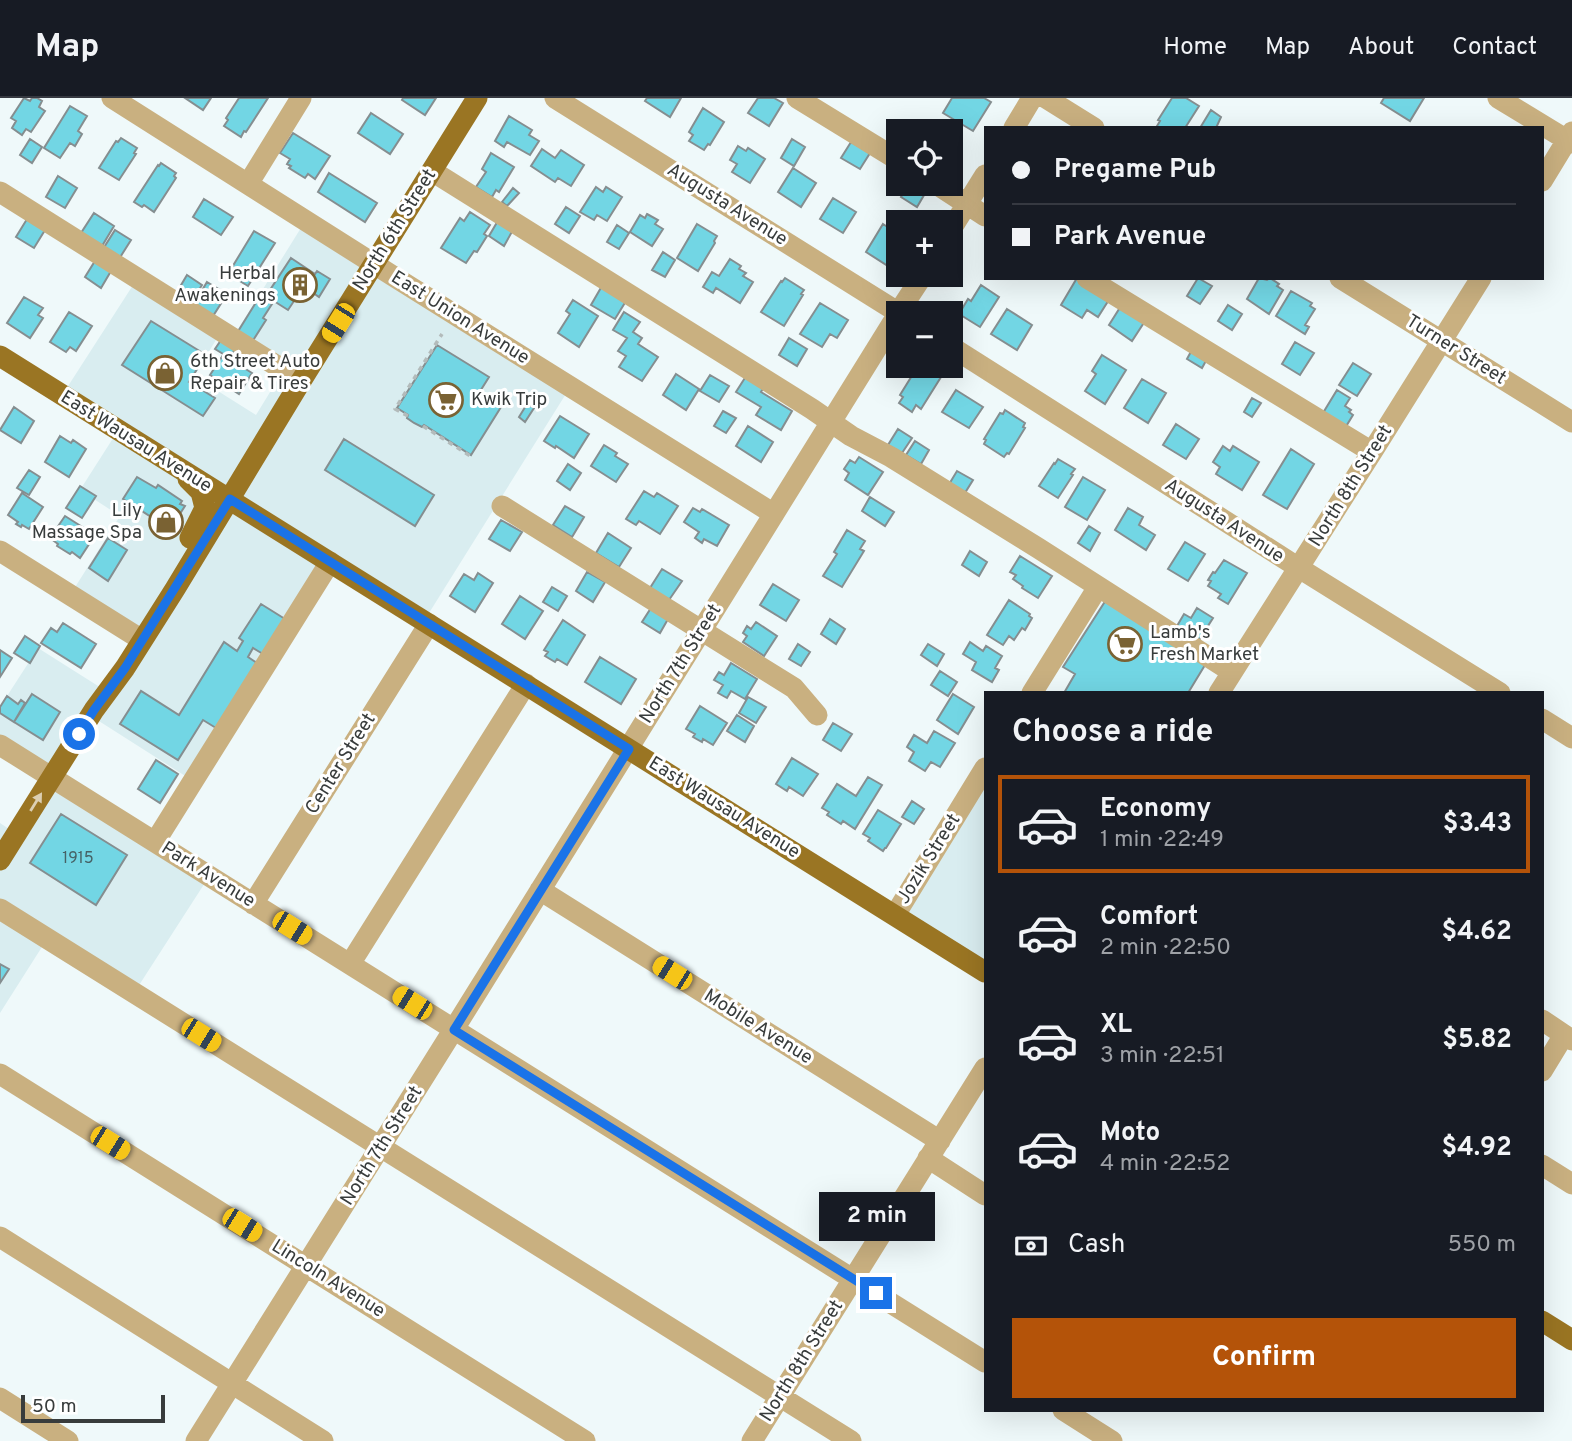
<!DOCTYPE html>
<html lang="en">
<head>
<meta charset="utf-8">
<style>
  body { margin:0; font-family:Overpass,sans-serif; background:#242831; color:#f1f3f6; height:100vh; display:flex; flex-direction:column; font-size:26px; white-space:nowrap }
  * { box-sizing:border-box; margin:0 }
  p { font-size:23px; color:#9ea1a6 }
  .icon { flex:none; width:38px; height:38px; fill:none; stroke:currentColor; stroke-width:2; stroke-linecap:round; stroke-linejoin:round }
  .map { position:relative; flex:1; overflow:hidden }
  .details { position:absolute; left:984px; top:593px; width:560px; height:721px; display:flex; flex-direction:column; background:#171b24; border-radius:0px; box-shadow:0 7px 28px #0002 }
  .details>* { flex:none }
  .guide { position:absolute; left:984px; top:28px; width:560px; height:154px; border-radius:0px; box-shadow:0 7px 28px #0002; display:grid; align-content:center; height:154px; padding:0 28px; background:#171b24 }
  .controls { position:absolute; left:886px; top:21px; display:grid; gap:14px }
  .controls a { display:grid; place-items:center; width:77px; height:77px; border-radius:0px; background:#171b24; box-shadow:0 7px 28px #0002; font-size:35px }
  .scale { position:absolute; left:21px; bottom:18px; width:144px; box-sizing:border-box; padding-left:7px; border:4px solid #383c3c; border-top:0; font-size:19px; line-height:24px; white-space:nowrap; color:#383c3c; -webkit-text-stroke:5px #fff; paint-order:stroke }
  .end { position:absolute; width:32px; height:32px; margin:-16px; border:9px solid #1a73e8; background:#fff; box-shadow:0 0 0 4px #fff }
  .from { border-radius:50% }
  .bubble { position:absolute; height:49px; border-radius:0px; background:#171b24; box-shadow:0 7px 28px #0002; font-size:23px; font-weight:700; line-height:49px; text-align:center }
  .car { position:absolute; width:21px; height:42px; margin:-21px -10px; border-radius:9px; box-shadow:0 0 5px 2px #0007; background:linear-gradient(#f5c518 24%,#345 0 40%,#f5c518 0 76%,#345 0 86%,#f5c518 0) }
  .guide b { display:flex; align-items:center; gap:24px; height:66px; font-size:26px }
  .guide b+b { border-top:2px solid #363941 }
  .guide i { width:18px; height:18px; background:#f1f3f6 }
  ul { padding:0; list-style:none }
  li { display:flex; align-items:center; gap:21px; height:98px; margin:0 14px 10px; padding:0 14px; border:4px solid transparent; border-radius:0px }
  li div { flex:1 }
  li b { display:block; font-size:26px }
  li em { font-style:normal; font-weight:700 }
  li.current { border-color:#b45309 }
  li>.icon { width:63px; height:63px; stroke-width:1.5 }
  h2 { padding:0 28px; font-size:32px; line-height:84px }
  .pay { display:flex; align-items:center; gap:18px; height:77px; padding:0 28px; font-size:26px }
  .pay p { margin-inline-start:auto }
  .cta { display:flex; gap:14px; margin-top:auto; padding:14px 28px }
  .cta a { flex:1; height:80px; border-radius:0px; background:#b45309; color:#fff; font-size:28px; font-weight:700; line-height:80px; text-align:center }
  header { display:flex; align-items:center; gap:42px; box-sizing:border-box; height:98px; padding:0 35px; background:#171b24; border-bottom:2px solid #363941 }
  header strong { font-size:33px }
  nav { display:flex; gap:38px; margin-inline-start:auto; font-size:24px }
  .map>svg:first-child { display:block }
  .built { fill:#d9edf0 }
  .building { fill:#72d6e4; stroke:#858e90; stroke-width:2 }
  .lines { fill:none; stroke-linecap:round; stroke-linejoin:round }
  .path { stroke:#b3bbbb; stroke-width:3.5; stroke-dasharray:5 5; stroke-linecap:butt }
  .minor { stroke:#c9b080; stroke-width:21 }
  .major { stroke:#9a7523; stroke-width:21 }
  .oneway { fill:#dccfb2 }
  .route { stroke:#1a73e8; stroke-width:9 }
  .labels { text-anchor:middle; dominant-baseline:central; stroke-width:6; stroke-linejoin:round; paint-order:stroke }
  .number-label { font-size:16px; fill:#466266 }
  .street-label { font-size:19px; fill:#383c3c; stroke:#fff }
  .poi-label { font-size:19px; fill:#383c3c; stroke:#fff; text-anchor:start }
</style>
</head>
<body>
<header>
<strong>Map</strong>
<nav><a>Home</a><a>Map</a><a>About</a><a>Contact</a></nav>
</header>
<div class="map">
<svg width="1572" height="1343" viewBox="0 0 1572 1343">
  <rect width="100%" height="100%" fill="#eff9fa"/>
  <path class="built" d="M304,125L569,291L424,523L329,465L190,681L91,618L53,677L210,777L134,895L47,841L0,915V725L15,735L52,677L0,643V609L38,550L106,593L141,540L72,494L120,418L80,392L117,334L61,299L135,184L219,237L194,278L256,317L286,268L235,236Z
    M985,668V872L894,815Z"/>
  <path class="building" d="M24,0L30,3L32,0H37L42,3L39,9L45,13L31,34L26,31L22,37L12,30L16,23L11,20Z
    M185,0H211L203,12Z
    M239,0H268L246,34L244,33L241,39L224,28L228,22L226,20Z
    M403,0H436L425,17L402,2Z
    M647,0H681L670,19L645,3Z
    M758,0H774L783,5L769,28L748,15Z
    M952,0H984L991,4L973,33L943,15Z
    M1172,0H1186L1199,8L1185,30H1159L1157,28L1160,23L1158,22Z
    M1384,0H1424L1410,23L1381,5Z
    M70,8L87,18L78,33L82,36L75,48L70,45L60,60L44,50Z
    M703,10L724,24L710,47L708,46L704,52L689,43L693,37L689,34Z
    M1211,12L1221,19L1216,30H1200Z
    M371,15L403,36L390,56L358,35Z
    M509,18L532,32L529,37L539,43L530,57L507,44L504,49L495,43Z
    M293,35L330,58L315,81L308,76L305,80L289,70L291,68L287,66L290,61L280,55Z
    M121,40L137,50L134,55L136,56L119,82L99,70L116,43L118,44Z
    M30,41L42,49L32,65L20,57Z
    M792,41L805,49L794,68L781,60Z
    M851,44L870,55L860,71L841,60Z
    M738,48L746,53L748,50L765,61L750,85L732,74L737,66L730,62Z
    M542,51L555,60L561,52L584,67L571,88L558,80L555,84L531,68Z
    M491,55L514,69L499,94L496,92L492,99L476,89L486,74L482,71Z
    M161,65L176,75L174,78L176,80L154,114L144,107L142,109L134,104L158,67L159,68Z
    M793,70L816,85L801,109L778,94Z
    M329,75L377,105L365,124L318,94Z
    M58,78L77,90L65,110L46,99Z
    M909,86H917L927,92L917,109L901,99Z
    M596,89L603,94L606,89L622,99L607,123L597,117L594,122L580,114Z
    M513,90L519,95L507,108L502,104Z
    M833,100L856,114L843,135L820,121Z
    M204,101L233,119L221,137L193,119Z
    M566,109L580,118L569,135L555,126Z
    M470,114L490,127L484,136L487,138L477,154L474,153L466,165L441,150L460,120L464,123Z
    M94,115L114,128L102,148L81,135Z
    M647,116L658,122L655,126L663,131L652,148L630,134L640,117L645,120Z
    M27,121L45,132L34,150L16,139Z
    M499,121L514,130L504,148L489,138Z
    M697,126L717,138L714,143L715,145L698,173L677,160Z
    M883,126L898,136V152L888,168L866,154Z
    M617,127L629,135L619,151L607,144Z
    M115,132L131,142L119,161L103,151Z
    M254,133L275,145L248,188L228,176Z
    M663,154L675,162L665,179L652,172Z
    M291,160L315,176L317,173L330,181L319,199L309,192L301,203L296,200L288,212L266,198Z
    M730,161L741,168L739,171L746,175L743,178L753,184L740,205L716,190L713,195L703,189L712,174L719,178Z
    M95,163L111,173L101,190L85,179Z
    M187,177L202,187L192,203L177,194Z
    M785,180L804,192L801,196L803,197L784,228L761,214L781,183L782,184Z
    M1077,180L1110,200L1098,219L1087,212L1082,220L1061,207Z
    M1198,180L1212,188L1200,206L1187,198Z
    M1259,180L1267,182L1270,180L1279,186L1277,188L1283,192L1269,216L1247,201Z
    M207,184L227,196L213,218L194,206Z
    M981,187L999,199L980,229L959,216L968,201L971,203Z
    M602,188L626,203L615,221L591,207Z
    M1291,193L1312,205L1310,208L1315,211L1305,227L1309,229L1305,236L1276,218Z
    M260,198L272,206L263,220L266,222L252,244L237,235Z
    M24,199L43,210L38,217L43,220L30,240L7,225Z
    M573,202L598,218L579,249L558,235L570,216L566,213Z
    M820,205L848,222L837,240L830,236L822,249L800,236Z
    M1228,207L1242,216L1232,232L1218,223Z
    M1121,208L1145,223L1132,243L1109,227Z
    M1007,211L1032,227L1017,252L991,236Z
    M69,214L92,228L76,253L70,249L66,254L50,244Z
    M624,214L640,224L633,234L642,240L638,246L658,259L642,283L619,269L626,258L618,253L627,240L613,232Z
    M151,223L206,257L189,284L215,300L203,318L122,267Z
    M789,240L807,251L797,268L779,257Z
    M221,242L235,251L230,260L215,251Z
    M1295,244L1314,255L1300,277L1282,266Z
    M437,247L489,279L479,295L501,309L471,357L424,327L422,329L414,325L407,320L408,317L397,310Z
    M1193,250L1208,259L1202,270L1187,261Z
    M223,257L252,275L239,296L210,277Z
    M1102,257L1126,272L1105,306L1085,293L1096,276L1092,273Z
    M1353,265L1371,276L1357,298L1339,287Z
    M918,268H924L941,279L921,311L916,307L912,314L899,305L903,299L900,297Z
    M748,275L766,286L761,294L792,313L781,332L756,317L761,309L736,294Z
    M676,276L699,291L686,312L663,297Z
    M710,277L729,288L719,304L700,293Z
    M1142,281L1166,295L1148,325L1124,310Z
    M956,292L983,309L969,330L942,314Z
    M1337,292L1350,300L1345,308L1351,312L1349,314L1353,317L1345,330L1323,315Z
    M1252,300L1261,305L1252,319L1244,314Z
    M527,306L534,310L525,324L519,319Z
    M14,309L34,323L21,345L0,332Z
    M1005,312L1025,325L1023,329L1025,330L1009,356L1007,355L1004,359L984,346L986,342L984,341L1000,315L1003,316Z
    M723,313L736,320L726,335L714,328Z
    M560,318L589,336L574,360L556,348L555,350L544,343Z
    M1176,326L1199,341L1186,361L1163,347Z
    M748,328L773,344L761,364L736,348Z
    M898,331L912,340L902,355L888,347Z
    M60,338L71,345L73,342L86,351L69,379L45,364Z
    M344,341L434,397L415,428L325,372Z
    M915,343L929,352L921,366L906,357Z
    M604,347L617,355L615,358L628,366L616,384L591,368Z
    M1223,348L1230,353L1233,348L1259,364L1242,392L1216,376L1220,369L1213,364Z
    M1291,351L1314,366L1287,411L1263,397Z
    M859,359L883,374L868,397L845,382L849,375L844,371L850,362L855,365Z
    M1058,361L1075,371L1071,376L1073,377L1058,400L1039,388L1054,365L1055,366Z
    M568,366L581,375L570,392L557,383Z
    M29,372L40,379L29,397L17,390Z
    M957,373L973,382L963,398L948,388Z
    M137,379L156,390L158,387L182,403L180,406L185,408L170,431L123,401Z
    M1083,379L1105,392L1087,422L1065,409Z
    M80,388L96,398L82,420L66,410Z
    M644,393L654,399L657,395L678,408L660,436L639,423L636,427L626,421Z
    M22,395L43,409L29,431L22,427L21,429L16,426L18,424L8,417Z
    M870,399L894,414L885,428L862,413Z
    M565,408L584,419L572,439L553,427Z
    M693,410L700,414L702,411L729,427L717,448L704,441L702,445L695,440L699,434L684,424Z
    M1128,410L1143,419L1139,427L1155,437L1146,452L1115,432Z
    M65,418L95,437L80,460L72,454L70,456L57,448L58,446L50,440Z
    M501,422L522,434L510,453L489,441Z
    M1089,428L1100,435L1090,453L1078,445Z
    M847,432L865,443L860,451L864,453L842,489L823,478L837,456L834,454Z
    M608,435L631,450L619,469L596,455Z
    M108,440L127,452L108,483L89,470Z
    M1185,444L1205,456L1188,483L1168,471Z
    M970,453L987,464L979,478L962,467Z
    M1020,458L1052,478L1038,500L1022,490L1023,488L1013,481L1016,477L1010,474Z
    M1224,462L1247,475L1228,506L1218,500L1221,496L1208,488L1211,483L1208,482L1213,474L1215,475Z
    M662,471L682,483L669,502L650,490Z
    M587,474L605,484L593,504L576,493Z
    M478,475L493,485L475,514L450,498L464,476L474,482Z
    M773,486L799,502L786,523L760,507Z
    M552,489L567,498L558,513L543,504Z
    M520,498L543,513L525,541L502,526Z
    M1009,502L1030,516L1029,518L1032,520L1025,532L1022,530L1014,542L1009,538L1003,547L987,537Z
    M1106,502L1205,567L1188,595H1064L1075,576L1063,569Z
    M261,506L285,521L263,556L253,550L248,559L257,565L216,630L203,622L178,662L120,626L141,593L179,617L224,544L237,553L243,543L239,540Z
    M651,510L668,521L660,535L642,524Z
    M1197,510L1213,520L1199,542L1177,528L1184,516L1191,520Z
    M830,521L845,531L836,546L821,536Z
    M563,522L585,537L567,567L557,561L555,564L545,558L548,554L544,552Z
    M756,524L777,538L764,558L743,544L747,538L743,535L747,528L751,531Z
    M63,525L96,546L81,570L41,545L51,530L57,534Z
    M25,538L40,548L30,565L14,555Z
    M970,544L983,553L986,548L1002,558L995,570L999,572L992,584L972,572L976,564L963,556Z
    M798,546L810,554L801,568L789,561Z
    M928,546L944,556L937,568L921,557Z
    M0,552L12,560L0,579Z
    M600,559L636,581L621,606L585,584Z
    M731,565L757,581L745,601L731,593L727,600L718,595L723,587L714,582L719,574L724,577Z
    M940,573L957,584L948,598L931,587Z
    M32,596L60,614L43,642L14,624Z
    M953,596L974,609L958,636L937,622Z
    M7,598L18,606L21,602L25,605L14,624L0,615V609Z
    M748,599L766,609L756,625L739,615Z
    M700,608L727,625L713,647L703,641L702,644L693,639L695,636L686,631Z
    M737,617L754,628L745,644L727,633Z
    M833,625L852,636L841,653L823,642Z
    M934,633L955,645L940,669L931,664L925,673L909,663L914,654L907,649L914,637L927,645Z
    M792,660L818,676L803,698L789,689L787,693L776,686Z
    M156,662L178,676L160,705L138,691Z
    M868,679L882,687L855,731L843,723L841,726L827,717L829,714L822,710L837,686L856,698Z
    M912,703L924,711L914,726L902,719Z
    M878,712L901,726L886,750H885L883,753L868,743L870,740L863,736Z
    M61,716L127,757L96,807L30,765Z
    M0,866L9,871L0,885Z"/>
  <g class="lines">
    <path class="path" d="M408,318L395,311L442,236
      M423,328L472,359"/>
    <path class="minor" d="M112,0L393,178L774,416
      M555,0L899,215
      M797,0L898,62
      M1046,0L1094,30
      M1498,0L1572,45
      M1014,30L1032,0
      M432,73L812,311L851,338L891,359L1038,450L1232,574
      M1542,83L1572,34
      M248,86L301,0
      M936,86L985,118
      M0,94L301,283
      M950,133L985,77
      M1087,180L1372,354
      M1340,180L1572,324
      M898,215L923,177
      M950,248L1299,470L1500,595
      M502,408L794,590L817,617
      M0,453L142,542
      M1032,595L1098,489
      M1219,595L1372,354L1481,180
      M1542,621L1572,640
      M0,647L985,1264
      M155,744L330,464
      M540,792L940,1043
      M253,806L429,526
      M0,811L851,1343
      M895,817L985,670
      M350,866L526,586
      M1542,922L1572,942
      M1542,973L1564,937
      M0,976L585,1343
      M928,1060L985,1097
      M1542,1067L1572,1086
      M0,1139L323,1343
      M0,1300L68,1343
      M1063,1312L1112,1343
      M196,1343L454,931L898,216
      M752,1343L985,970"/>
    <path class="major" d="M0,258L985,874
      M188,381L201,394L205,410L190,440
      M0,762L94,612L125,570L175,491L301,283L477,0
      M1542,1223L1572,1242"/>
  </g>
  <defs><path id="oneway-solid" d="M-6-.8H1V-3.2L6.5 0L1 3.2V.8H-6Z" transform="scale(1.75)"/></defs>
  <use class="oneway" href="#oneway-solid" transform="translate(36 704) rotate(-58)"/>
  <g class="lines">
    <path class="route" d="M79,636L94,612L125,570L230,401L629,651L454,932L876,1195"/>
  </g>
  <defs>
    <g id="building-ring" transform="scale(1.75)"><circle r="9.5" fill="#fff" stroke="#7a6233" stroke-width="1.5"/><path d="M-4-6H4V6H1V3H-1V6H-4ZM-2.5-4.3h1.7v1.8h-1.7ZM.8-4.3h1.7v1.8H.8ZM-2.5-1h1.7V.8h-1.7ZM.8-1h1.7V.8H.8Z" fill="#7a6233"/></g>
    <g id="shop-ring" transform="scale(1.75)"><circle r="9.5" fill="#fff" stroke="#7a6233" stroke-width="1.5"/><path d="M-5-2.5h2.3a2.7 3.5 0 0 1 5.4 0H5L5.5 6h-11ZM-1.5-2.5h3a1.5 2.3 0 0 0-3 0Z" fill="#7a6233"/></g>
    <g id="supermarket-ring" transform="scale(1.75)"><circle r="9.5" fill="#fff" stroke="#7a6233" stroke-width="1.5"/><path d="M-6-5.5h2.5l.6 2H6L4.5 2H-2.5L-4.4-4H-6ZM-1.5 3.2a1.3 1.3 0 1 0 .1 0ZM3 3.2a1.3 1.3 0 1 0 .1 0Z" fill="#7a6233"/></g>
  </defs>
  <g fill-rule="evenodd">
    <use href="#building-ring" x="300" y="187"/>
    <use href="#shop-ring" x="165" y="275"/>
    <use href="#supermarket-ring" x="446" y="302"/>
    <use href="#shop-ring" x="166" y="424"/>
    <use href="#supermarket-ring" x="1125" y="546"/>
  </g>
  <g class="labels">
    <g class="number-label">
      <text x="78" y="761">1915</text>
    </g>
    <g class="street-label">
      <text transform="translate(727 107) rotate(32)">Augusta Avenue</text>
      <text transform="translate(395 132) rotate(-58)">North 6th Street</text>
      <text transform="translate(460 220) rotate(32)">East Union Avenue</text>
      <text transform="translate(1456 252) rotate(32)">Turner Street</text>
      <text transform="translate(136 344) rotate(32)">East Wausau Avenue</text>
      <text transform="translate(1351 388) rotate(-58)">North 8th Street</text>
      <text transform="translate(1224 423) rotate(33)">Augusta Avenue</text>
      <text transform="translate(681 566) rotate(-58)">North 7th Street</text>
      <text transform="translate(341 666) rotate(-58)">Center Street</text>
      <text transform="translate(724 710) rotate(32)">East Wausau Avenue</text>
      <text transform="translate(929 761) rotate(-58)">Jozik Street</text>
      <text transform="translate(208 777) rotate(32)">Park Avenue</text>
      <text transform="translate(758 929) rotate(32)">Mobile Avenue</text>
      <text transform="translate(382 1048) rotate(-58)">North 7th Street</text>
      <text transform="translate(328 1181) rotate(32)">Lincoln Avenue</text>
      <text transform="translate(802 1263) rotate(-58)">North 8th Street</text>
    </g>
    <g class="poi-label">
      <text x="276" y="176" text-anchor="end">Herbal<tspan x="276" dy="22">Awakenings</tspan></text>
      <text x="190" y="264">6th Street Auto<tspan x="190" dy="22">Repair &amp; Tires</tspan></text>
      <text x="471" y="302">Kwik Trip</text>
      <text x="142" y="413" text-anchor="end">Lily<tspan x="142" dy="22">Massage Spa</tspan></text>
      <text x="1150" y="535">Lamb's<tspan x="1150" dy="22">Fresh Market</tspan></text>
    </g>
  </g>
</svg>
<div class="controls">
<a><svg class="icon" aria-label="locate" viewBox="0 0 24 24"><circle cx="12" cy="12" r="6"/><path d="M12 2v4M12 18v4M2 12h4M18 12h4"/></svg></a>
<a>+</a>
<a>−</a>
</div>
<div class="scale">50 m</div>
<i class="end from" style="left:79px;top:636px"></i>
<i class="end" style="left:876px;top:1195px"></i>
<div class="bubble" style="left:819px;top:1094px;width:116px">2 min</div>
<i class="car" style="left:338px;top:225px;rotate:212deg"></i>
<i class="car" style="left:292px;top:830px;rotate:122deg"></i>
<i class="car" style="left:672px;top:875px;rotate:302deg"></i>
<i class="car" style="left:412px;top:905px;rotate:302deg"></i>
<i class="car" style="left:201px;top:937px;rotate:122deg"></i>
<i class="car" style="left:110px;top:1045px;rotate:122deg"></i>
<i class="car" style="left:242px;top:1127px;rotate:122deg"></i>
<div class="guide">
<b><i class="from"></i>Pregame Pub</b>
<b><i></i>Park Avenue</b>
</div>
<section class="details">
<h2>Choose a ride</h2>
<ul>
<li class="current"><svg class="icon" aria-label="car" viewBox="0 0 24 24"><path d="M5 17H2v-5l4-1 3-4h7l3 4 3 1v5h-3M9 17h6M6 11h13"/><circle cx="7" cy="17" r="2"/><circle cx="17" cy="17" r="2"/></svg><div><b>Economy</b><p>1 min · 22:49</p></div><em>$3.43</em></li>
<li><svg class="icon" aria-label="car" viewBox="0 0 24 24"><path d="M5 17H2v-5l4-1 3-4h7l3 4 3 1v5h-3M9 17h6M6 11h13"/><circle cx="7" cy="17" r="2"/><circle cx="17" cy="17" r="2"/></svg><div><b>Comfort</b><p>2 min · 22:50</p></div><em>$4.62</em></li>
<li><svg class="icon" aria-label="car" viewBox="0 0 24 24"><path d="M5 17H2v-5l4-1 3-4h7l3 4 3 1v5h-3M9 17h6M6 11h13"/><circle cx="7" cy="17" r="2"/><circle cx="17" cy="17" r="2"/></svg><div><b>XL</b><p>3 min · 22:51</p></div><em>$5.82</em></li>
<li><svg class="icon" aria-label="car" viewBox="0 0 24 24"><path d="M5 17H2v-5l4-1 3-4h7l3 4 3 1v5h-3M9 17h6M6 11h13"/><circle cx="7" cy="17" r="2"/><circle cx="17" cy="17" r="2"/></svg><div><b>Moto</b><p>4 min · 22:52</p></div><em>$4.92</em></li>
</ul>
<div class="pay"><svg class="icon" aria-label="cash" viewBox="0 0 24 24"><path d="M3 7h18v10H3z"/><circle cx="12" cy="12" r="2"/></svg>Cash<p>550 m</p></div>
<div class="cta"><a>Confirm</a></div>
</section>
</div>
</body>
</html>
